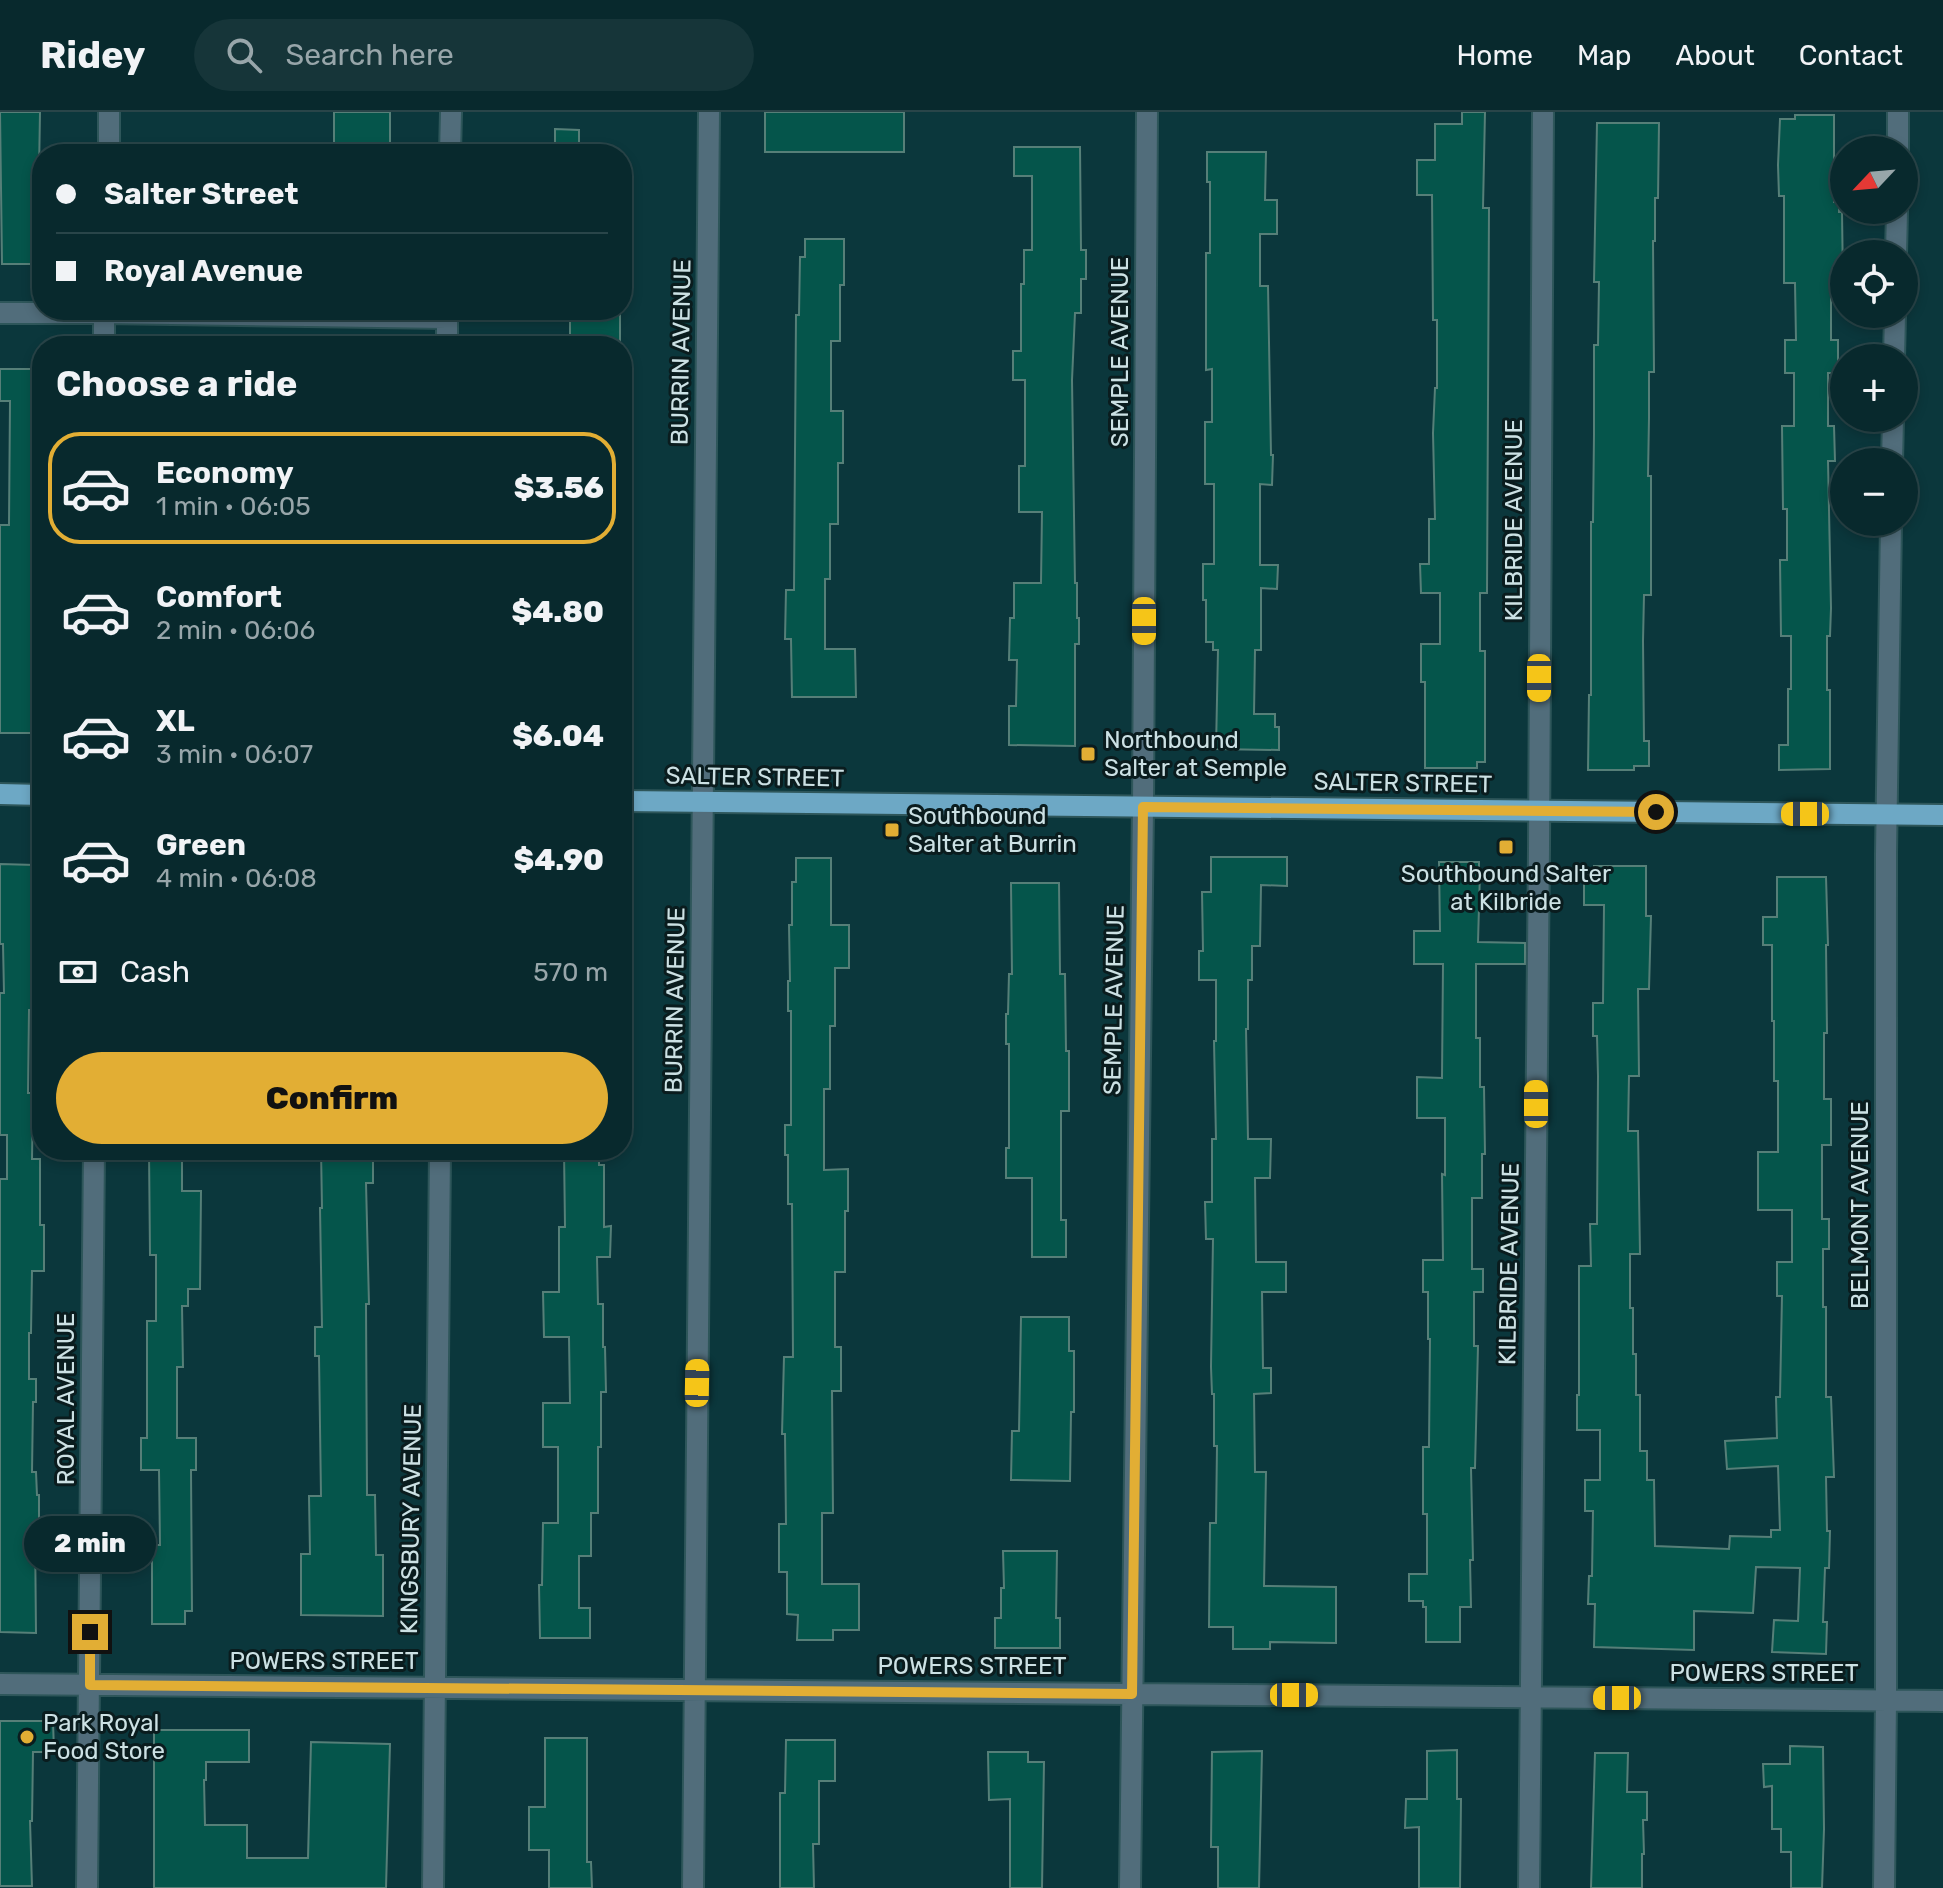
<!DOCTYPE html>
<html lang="en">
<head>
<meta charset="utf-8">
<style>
  body { margin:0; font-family:Rubik,sans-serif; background:#163539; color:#f1f3f6; height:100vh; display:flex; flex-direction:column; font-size:30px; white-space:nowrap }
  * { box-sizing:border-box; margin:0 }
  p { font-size:26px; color:#98a6aa }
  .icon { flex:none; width:44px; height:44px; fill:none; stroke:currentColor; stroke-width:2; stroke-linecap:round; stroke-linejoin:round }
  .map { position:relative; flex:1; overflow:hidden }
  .drawer { position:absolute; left:32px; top:224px; width:600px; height:824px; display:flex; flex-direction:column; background:#08292d; border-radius:32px; box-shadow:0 4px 12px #0003,0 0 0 2px #294549 }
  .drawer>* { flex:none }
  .guide { position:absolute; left:32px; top:32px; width:600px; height:176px; border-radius:32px; box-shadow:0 4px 12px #0003,0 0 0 2px #294549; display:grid; align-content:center; height:176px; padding:0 24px; background:#08292d }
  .needle { width:52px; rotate:244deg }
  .tools { position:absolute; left:1830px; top:24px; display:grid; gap:16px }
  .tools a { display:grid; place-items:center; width:88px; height:88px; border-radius:50%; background:#08292d; box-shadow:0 4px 12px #0003,0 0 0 2px #294549; font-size:40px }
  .end { position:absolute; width:36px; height:36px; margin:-18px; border:10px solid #e2ae34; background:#111; box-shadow:0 0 0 4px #111 }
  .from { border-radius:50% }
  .bubble { position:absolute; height:56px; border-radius:28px; background:#08292d; box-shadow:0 4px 12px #0003,0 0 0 2px #294549; font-size:26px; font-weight:800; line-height:56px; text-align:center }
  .car { position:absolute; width:24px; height:48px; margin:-24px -12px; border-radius:10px; box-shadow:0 0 6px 2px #0007; background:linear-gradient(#f5c518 24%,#345 0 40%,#f5c518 0 76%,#345 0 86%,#f5c518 0) }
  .guide b { display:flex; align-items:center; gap:28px; height:76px; font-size:30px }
  .guide b+b { border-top:2px solid #294549 }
  .guide i { width:20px; height:20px; background:#f1f3f6 }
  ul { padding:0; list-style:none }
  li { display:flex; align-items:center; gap:24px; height:112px; margin:0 16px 12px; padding:0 8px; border:4px solid transparent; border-radius:32px }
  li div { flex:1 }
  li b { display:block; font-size:30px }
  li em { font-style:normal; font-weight:800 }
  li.current { border-color:#e2ae34 }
  li>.icon { width:72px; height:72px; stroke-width:1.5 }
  h2 { padding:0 24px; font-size:36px; line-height:96px }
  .pay { display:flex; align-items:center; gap:20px; height:88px; padding:0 24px; font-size:30px }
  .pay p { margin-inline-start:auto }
  .primary-button { display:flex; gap:16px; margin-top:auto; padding:16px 24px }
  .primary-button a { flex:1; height:92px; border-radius:48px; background:#e2ae34; color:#111; font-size:32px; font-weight:800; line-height:92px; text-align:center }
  header { display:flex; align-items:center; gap:48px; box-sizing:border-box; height:112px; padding:0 40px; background:#08292d; border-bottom:2px solid #294549 }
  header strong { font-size:38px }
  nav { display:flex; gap:44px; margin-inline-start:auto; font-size:28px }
  .search { width:560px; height:72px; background:#163539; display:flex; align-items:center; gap:20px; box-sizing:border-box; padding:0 28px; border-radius:44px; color:#98a6aa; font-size:30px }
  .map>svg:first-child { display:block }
  .green { fill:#1a5538 }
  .building { fill:#05554b; stroke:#567f78; stroke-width:2 }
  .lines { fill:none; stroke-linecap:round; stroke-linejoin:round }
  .minor-casing { stroke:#2e565a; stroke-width:24 }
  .major-casing { stroke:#2e565a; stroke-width:24 }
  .minor { stroke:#516d7b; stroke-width:20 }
  .major { stroke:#6da8c5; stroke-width:20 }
  .route { stroke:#e2ae34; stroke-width:10 }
  .poi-dot { fill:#e2ae34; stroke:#0a1c1e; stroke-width:3 }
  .labels { text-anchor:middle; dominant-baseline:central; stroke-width:6; stroke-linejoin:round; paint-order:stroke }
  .street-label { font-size:24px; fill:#cce1e4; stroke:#0a1c1e }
  .poi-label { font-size:24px; fill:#cce1e4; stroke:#0a1c1e; text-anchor:start }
</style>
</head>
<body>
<header>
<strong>Ridey</strong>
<div class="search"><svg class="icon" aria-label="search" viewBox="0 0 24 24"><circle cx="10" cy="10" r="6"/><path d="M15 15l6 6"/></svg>Search here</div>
<nav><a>Home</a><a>Map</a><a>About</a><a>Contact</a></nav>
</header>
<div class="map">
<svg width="1943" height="1776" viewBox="0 0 1943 1776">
  <rect width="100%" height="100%" fill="#0b373c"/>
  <path class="green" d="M288,226L412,228V234H288Z"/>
  <path class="building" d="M0,0H40L38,119H42V152H2Z
    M334,0H390V42H334Z
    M765,0H904V40H765Z
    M1462,0H1485L1483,96H1489L1487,481H1480V539H1485V650H1477V656H1425V570H1421V532H1440V481H1421L1420,452H1429V407H1435L1433,321L1435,276H1437V208H1433L1432,83H1417V48H1435V12H1462Z
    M1795,3H1834V90H1839V100H1842L1843,172H1831V228H1838V261H1828V314H1834L1835,349H1828L1831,496L1830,524H1827V578H1830V657L1779,658V633H1788V577H1791V524H1781L1780,448H1787V397H1783L1782,314H1794V261H1785V228H1796L1795,171H1784V84H1779L1778,53L1780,7H1795Z
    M1597,11H1659L1658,86H1655V129H1653L1654,260H1649V306L1648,364H1651V483H1644L1643,529L1644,629H1649V654H1634V658H1588L1589,583H1591V410H1593L1594,322V233H1598L1599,170H1594Z
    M555,17L579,18V42H555Z
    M1014,35H1080L1081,138H1086V167H1081V201H1075L1072,268L1075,471H1077V506H1079V532H1075V634L1009,633V594H1016L1017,548H1009L1010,506H1014V471H1041L1042,400H1019V354H1025V268H1013V239H1021V172H1024V138H1032V64H1014Z
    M1207,40H1266L1265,88H1277V122H1260V174H1268L1271,343H1273L1272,373L1260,372V453H1278L1277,477L1261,476V538H1255L1254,602H1275V615H1279V638L1216,637L1218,538H1213V530H1206V488H1203V452H1214V372H1205V310H1212V257L1206,258V141H1210V70H1207Z
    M805,127H844V173H840V229H831V299H843V351H838V412H830V467H825V537H855L856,585H792L791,527H785L786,478H794L796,203H799L800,145H805Z
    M570,199H620V230L570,231Z
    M0,257H42V471L38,539L39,590H42V621H0V413H9L10,289H0Z
    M1211,745H1287V774L1261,773L1260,834H1252V868H1248V917H1246L1248,1027H1271L1270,1066H1255L1256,1150H1286V1180H1262L1263,1256H1271V1281L1254,1282L1255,1360H1266L1264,1474L1336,1475V1531L1270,1530V1537H1233V1515H1209L1210,1411H1216L1217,1334H1214V1282H1212L1211,1255L1213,1127H1206L1205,1090H1212V1027H1216L1214,929H1216V868H1199V839H1203L1202,780H1211Z
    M796,746H831V813H849V856H835V914H830V977H824V1058L848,1057V1099H845V1160H835V1235H841V1279H832L833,1401H822V1472H859V1518H833V1528H797L798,1503L787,1502V1460H779V1412H786L785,1322H782L784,1245H793L792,1092H788V1043H785V1013H791V899H788V869H790L789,813H792V770H796Z
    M1439,750H1479V760H1480L1478,830L1525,831V852H1476V926H1480V975H1484L1485,1042H1482V1086H1472V1157H1483V1180H1474V1234H1478L1475,1356H1471L1473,1448H1470L1471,1495H1460V1530H1426V1495H1423V1489H1409V1462H1427V1402H1423V1335H1429L1430,1227H1428V1180H1423V1148H1443L1442,1062L1445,1063V1006H1417V965L1442,966L1443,852H1414V819H1440Z
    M0,752L35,753V898H29L28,981H33L32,1047H40V1113H44V1159H32L31,1221H29V1267H36V1290H33L32,1360H36L37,1383H39V1415H35L36,1521L0,1520V1067H7V1023H0V881H4L3,832H0Z
    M1594,754H1646V804H1651L1649,877H1638L1639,964H1629L1628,1019H1638L1640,1142H1630V1196H1633V1242H1636V1283H1640V1339H1647V1368H1654L1655,1434L1729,1437L1730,1424L1771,1425V1418H1780L1778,1354L1727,1357L1725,1329L1777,1326L1776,1285H1780L1782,1184H1777V1150H1792V1098H1758V1040H1778V969H1774V909H1772V833H1763V805H1777V765H1826L1828,833H1826L1827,921H1824V987H1831V1033H1822V1107H1829V1137H1823V1195H1826V1285H1831L1834,1365H1826L1827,1419H1830L1829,1456H1825L1823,1510H1827L1826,1542L1772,1540L1774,1508L1798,1509L1800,1456L1756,1455L1753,1501L1694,1499V1538L1594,1535L1595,1492H1588L1589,1464H1592L1593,1399H1585V1368H1600V1318H1577V1283H1579V1154H1591L1590,1112H1597L1598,964L1597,924H1593V891H1603L1604,793H1584V763H1594Z
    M1011,771H1059L1060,862H1065L1066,939H1069V999H1061V1108H1066V1145H1032V1066H1006V1036H1009V932H1006V902H1008L1009,862H1012Z
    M149,1038H182V1079H201L200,1177H188V1194H182L183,1255H177V1326H196V1358H191L192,1499H185V1512H152V1433H160L159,1358H141V1326H147V1209H156V1143H150Z
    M321,1038H373V1071H366L369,1192H366L367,1383H375L376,1443H383V1504L301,1503V1442H310L309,1384H321L319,1244H315V1215H322L320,1096H322Z
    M564,1038H599V1053H604V1115L611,1114L610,1145H597L598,1192H603V1235H605L606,1280H601V1335H598V1401H591V1444H579V1496H590V1526H540L539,1473H542L543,1411H558V1335H543V1291H570L569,1225H544L543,1180H559V1115H565Z
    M1021,1205H1069V1239H1074V1300H1071L1070,1369L1011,1368L1012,1319H1019Z
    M1003,1439H1057L1056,1506H1060V1536H995V1506H1001V1476H1004Z
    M0,1609H53L54,1640H33L32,1709H30L32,1774H0Z
    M154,1618H249V1650H206V1668H204L205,1713H247V1746H308L311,1630L390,1632L386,1776H154Z
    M545,1626H587V1750H591L592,1776H549V1738H529V1695H545Z
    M786,1628H835V1669H819V1732H813L814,1776H780V1681H785Z
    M1790,1634L1823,1635L1824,1717L1822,1776H1791V1740H1781V1717H1772V1674L1764,1675L1763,1652H1790Z
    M1457,1638V1687H1461L1460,1776H1419V1715L1405,1716L1406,1687H1427V1639Z
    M1262,1639L1259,1776H1218V1735H1211L1212,1640Z
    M988,1640H1028V1650H1044L1042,1776H1010V1687L989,1688Z
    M1595,1641H1628L1627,1680H1647V1708H1643L1644,1742H1642V1776H1591Z"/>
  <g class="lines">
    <g class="minor-casing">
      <path id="minor" d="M1898,38V0
        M109,42V0
        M450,42L451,0
        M1896,142L1897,98
        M0,201H104L447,206
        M104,234V198
        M447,234V198
        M1894,246L1895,202
        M1892,350L1893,306
        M0,1572L1943,1589
        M87,1776L94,1038
        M433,1776L440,1038
        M693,1776L709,0
        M1130,1776L1143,695L1147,0
        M1529,1776L1539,737L1543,0
        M1884,1776L1886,1588V742L1891,410"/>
    </g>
    <g class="major-casing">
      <path id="major" d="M0,682L42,683
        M622,689L1943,703"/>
    </g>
    <use href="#minor" class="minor"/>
    <use href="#major" class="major"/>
  </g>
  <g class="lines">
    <path class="route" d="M90,1520V1573L1132,1582L1143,695L1656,700"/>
  </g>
  <g class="poi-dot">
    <rect x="1080" y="634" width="16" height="16" rx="4"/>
    <rect x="884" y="710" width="16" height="16" rx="4"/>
    <rect x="1498" y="727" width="16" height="16" rx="4"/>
    <circle cx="27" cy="1625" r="8"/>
  </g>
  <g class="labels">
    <g class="street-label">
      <text transform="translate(681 240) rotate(-89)">BURRIN AVENUE</text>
      <text transform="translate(1120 240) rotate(-90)">SEMPLE AVENUE</text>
      <text transform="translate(1514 408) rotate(-90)">KILBRIDE AVENUE</text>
      <text transform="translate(755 665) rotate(1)">SALTER STREET</text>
      <text transform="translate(1403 671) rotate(1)">SALTER STREET</text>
      <text transform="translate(675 888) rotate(-89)">BURRIN AVENUE</text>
      <text transform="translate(1114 888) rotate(-89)">SEMPLE AVENUE</text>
      <text transform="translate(1860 1093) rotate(-90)">BELMONT AVENUE</text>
      <text transform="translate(1509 1152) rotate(-89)">KILBRIDE AVENUE</text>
      <text transform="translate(66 1287) rotate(-90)">ROYAL AVENUE</text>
      <text transform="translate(411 1407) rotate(-89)">KINGSBURY AVENUE</text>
      <text x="324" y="1549">POWERS STREET</text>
      <text x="972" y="1554">POWERS STREET</text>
      <text x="1764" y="1561">POWERS STREET</text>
    </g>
    <g class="poi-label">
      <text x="1104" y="628">Northbound<tspan x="1104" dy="28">Salter at Semple</tspan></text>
      <text x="908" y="704">Southbound<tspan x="908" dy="28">Salter at Burrin</tspan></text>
      <text x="1506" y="762" text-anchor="middle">Southbound Salter<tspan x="1506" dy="28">at Kilbride</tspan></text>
      <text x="43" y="1611">Park Royal<tspan x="43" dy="28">Food Store</tspan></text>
    </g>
  </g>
</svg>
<div class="tools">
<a><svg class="needle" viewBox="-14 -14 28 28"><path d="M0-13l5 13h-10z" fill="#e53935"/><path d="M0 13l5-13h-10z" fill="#98a6aa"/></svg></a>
<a><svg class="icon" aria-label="locate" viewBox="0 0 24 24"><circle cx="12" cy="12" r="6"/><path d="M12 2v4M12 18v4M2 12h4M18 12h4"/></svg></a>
<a>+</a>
<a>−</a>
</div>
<i class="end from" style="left:1656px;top:700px"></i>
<i class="end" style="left:90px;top:1520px"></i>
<div class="bubble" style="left:24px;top:1404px;width:132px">2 min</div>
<i class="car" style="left:1144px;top:509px;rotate:180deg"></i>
<i class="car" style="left:1539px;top:566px;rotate:180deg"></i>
<i class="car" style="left:1805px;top:702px;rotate:270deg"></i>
<i class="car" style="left:1536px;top:992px;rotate:0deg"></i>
<i class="car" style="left:697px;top:1271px;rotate:1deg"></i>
<i class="car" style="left:1294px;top:1583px;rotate:90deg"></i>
<i class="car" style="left:1617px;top:1586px;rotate:270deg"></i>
<div class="guide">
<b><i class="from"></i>Salter Street</b>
<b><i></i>Royal Avenue</b>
</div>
<section class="drawer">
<h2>Choose a ride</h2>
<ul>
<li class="current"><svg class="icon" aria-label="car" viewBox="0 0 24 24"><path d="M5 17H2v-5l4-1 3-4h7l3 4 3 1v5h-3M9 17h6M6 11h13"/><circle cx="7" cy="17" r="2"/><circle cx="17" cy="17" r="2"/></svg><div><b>Economy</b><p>1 min · 06:05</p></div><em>$3.56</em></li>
<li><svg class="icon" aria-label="car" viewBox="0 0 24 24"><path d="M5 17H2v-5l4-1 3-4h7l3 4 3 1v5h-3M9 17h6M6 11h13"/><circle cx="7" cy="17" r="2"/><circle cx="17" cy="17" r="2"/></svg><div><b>Comfort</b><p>2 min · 06:06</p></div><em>$4.80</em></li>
<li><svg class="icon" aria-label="car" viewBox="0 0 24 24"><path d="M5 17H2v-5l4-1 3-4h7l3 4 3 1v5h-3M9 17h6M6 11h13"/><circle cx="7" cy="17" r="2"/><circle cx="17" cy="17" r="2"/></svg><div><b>XL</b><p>3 min · 06:07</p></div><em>$6.04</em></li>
<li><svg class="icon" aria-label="car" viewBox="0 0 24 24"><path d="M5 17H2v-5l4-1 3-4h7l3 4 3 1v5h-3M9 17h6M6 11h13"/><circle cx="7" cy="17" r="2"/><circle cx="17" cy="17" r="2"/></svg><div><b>Green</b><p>4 min · 06:08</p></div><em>$4.90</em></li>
</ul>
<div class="pay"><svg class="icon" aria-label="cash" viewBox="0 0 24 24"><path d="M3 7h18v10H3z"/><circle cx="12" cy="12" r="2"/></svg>Cash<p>570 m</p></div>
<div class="primary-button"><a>Confirm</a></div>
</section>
</div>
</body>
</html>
